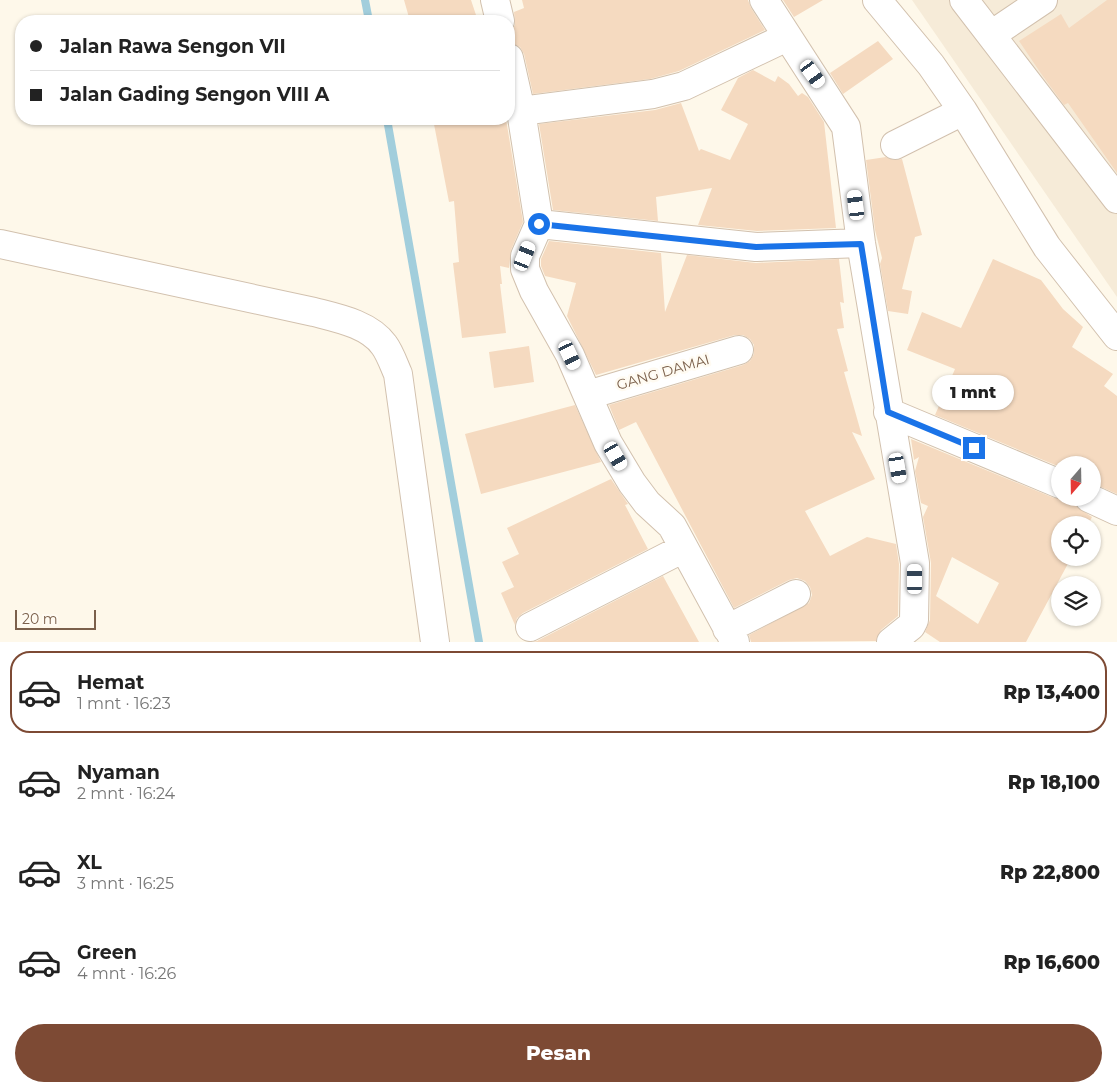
<!DOCTYPE html>
<html lang="id">
<head>
<meta charset="utf-8">
<style>
  body { margin:0; font-family:Montserrat,sans-serif; background:#f2f2f2; color:#222; height:100vh; display:flex; flex-direction:column; font-size:19px; white-space:nowrap }
  * { box-sizing:border-box; margin:0 }
  p { font-size:16px; color:#767676 }
  .icon { flex:none; width:28px; height:28px; fill:none; stroke:currentColor; stroke-width:2; stroke-linecap:round; stroke-linejoin:round }
  .map { position:relative; height:642px; overflow:hidden }
  .drawer { display:flex; flex-direction:column; background:#fff; flex:1 }
  .drawer>* { flex:none }
  .guide { position:absolute; left:15px; top:15px; width:500px; height:110px; border-radius:20px; box-shadow:0 1px 4px #0004; display:grid; align-content:center; height:110px; padding:0 15px; background:#fff }
  .needle { width:32px; rotate:200deg }
  .fabs { position:absolute; left:1051px; top:456px; display:grid; gap:10px }
  .fabs a { display:grid; place-items:center; width:50px; height:50px; border-radius:50%; background:#fff; box-shadow:0 1px 4px #0004; font-size:25px }
  .scale { position:absolute; left:15px; bottom:12px; width:81px; box-sizing:border-box; padding-left:5px; border:2px solid #7b604b; border-top:0; font-size:14px; line-height:18px; white-space:nowrap; color:#7b604b; -webkit-text-stroke:4px #fffbf2; paint-order:stroke }
  .end { position:absolute; width:22px; height:22px; margin:-11px; border:6px solid #1a73e8; background:#fff; box-shadow:0 0 0 2px #fff }
  .from { border-radius:50% }
  .bubble { position:absolute; height:35px; border-radius:18px; background:#fff; box-shadow:0 1px 4px #0004; font-size:16px; font-weight:800; line-height:35px; text-align:center }
  .car { position:absolute; width:15px; height:30px; margin:-15px -8px; border-radius:6px; box-shadow:0 0 4px 1px #0007; background:linear-gradient(#fff 24%,#345 0 40%,#fff 0 76%,#345 0 86%,#fff 0) }
  .guide b { display:flex; align-items:center; gap:18px; height:48px; font-size:19px }
  .guide b+b { border-top:1px solid #e0e0e0 }
  .guide i { width:12px; height:12px; background:#222 }
  ul { padding:9px 0 0; list-style:none }
  li { display:flex; align-items:center; gap:15px; height:82px; margin:0 10px 8px; padding:0 5px; border:2px solid transparent; border-radius:20px }
  li div { flex:1 }
  li b { display:block; font-size:19px }
  li em { font-style:normal; font-weight:800 }
  li.selected { border-color:#7d4a34 }
  li>.icon { width:45px; height:45px; stroke-width:1.5 }
  .button { display:flex; gap:10px; margin-top:auto; padding:10px 15px }
  .button a { flex:1; height:58px; border-radius:30px; background:#7d4a34; color:#fff; font-size:20px; font-weight:800; line-height:58px; text-align:center }
  .map>svg:first-child { display:block }
  .residential { fill:#f6ebd8 }
  .lines { fill:none; stroke-linecap:round; stroke-linejoin:round }
  .stream { stroke:#a2cedc; stroke-width:8 }
  .building { fill:#f5dac0; fill-rule:evenodd }
  .minor-casing { stroke:#d2c1ae; stroke-width:30 }
  .minor { stroke:#fff; stroke-width:28 }
  .route { stroke:#1a73e8; stroke-width:6 }
  .labels { text-anchor:middle; dominant-baseline:central; stroke-width:5; stroke-linejoin:round; paint-order:stroke }
  .street-label { font-size:14px; fill:#7b604b; stroke:#fffbf2 }
</style>
</head>
<body>
<div class="map">
<svg width="1117" height="642" viewBox="0 0 1117 642">
  <rect width="100%" height="100%" fill="#fef8ea"/>
  <path class="residential" d="M912,0H1117V297Z"/>
  <g class="lines">
    <path class="stream" d="M365,0L369,21
      M387,119L479,642"/>
  </g>
  <path class="building" d="M404,0H471L478,21H410Z
    M522,0H748L751,8L765,30L679,71L650,79L533,94L524,54L520,47L512,43L509,33L515,25L514,12L524,8Z
    M783,0H823L794,17Z
    M1107,0H1117V173L1068,103L1064,105L1042,75L1019,41L1061,14L1069,28Z
    M878,41L893,59L843,94L830,73Z
    M753,70L775,82L778,76L789,84L798,96L802,93L808,97L824,122L836,228L757,231L698,225L712,188L656,197L658,221L553,210L539,124L655,110L681,103L699,151L701,149L730,160L748,124L721,110L738,78Z
    M433,119H506L523,222L511,250L509,268L500,266L502,284H500L506,333L462,338L453,263L459,262L454,201L449,202Z
    M886,157L894,160L902,159L922,235L915,237L902,289L912,291L908,314L888,311L880,264L882,258L875,230L866,160Z
    M549,241L661,253L665,312L687,255L756,263L839,259L844,303L840,302L844,328L837,329L848,371L844,372L862,436L852,432L875,479L805,511L830,556L867,537L896,544L899,564L898,616L881,630L876,641L751,642L749,635L809,603L812,595L810,587L805,581L797,578L789,580L734,608L636,422L619,430L609,405L743,365L750,361L754,354V345L750,339L743,335H735L596,375L567,316L576,283L545,276L541,266V259Z
    M993,259L1041,280L1063,309L1083,327L1072,347L1113,374L1104,386L1117,396V494L1092,483V465H1060V467L935,415L955,369L907,350L922,312L961,328Z
    M529,346L534,382L494,388L489,352Z
    M575,405L601,462L481,494L465,434Z
    M911,439L1054,498H1074L1077,507L1092,517L1088,525H1060V558H1071L1026,642H940L925,632L930,620L931,563L923,517L928,506L921,503L915,471L919,457L914,460ZM952,557L999,583L978,624L936,596Z
    M611,479L628,504L625,505L648,549L523,613L517,618L515,625L501,593L514,587L502,562L519,554L507,528Z
    M663,576L699,642H532L537,641Z"/>
  <g class="lines">
    <g class="minor-casing">
      <path id="minor" d="M495,0L500,21
        M764,0L846,127L861,243L915,563L914,620L911,626L891,642
        M877,0L931,65L963,111L1047,247L1117,336
        M964,0L1117,199
        M991,35L1043,0
        M509,58L521,111L539,224
        M521,111L653,94L684,86L787,37
        M895,145L963,111
        M539,224L525,256V269L534,291L570,355L608,443L632,483L647,503L672,526L735,642
        M539,224L756,247L861,243
        M0,244L314,312C337,318 369,324 384,345C390,353 394,365 398,374L435,642
        M588,395L739,350
        M888,412L1060,484
        M1089,498L1117,511
        M530,627L684,548
        M727,629L796,594"/>
    </g>
    <use href="#minor" class="minor"/>
  </g>
  <g class="lines">
    <path class="route" d="M539,224L756,247L861,244L888,412L974,448"/>
  </g>
  <g class="labels">
    <g class="street-label">
      <text transform="translate(663 372) rotate(-16)">GANG DAMAI</text>
    </g>
  </g>
</svg>
<div class="fabs">
<a><svg class="needle" viewBox="-14 -14 28 28"><path d="M0-13l5 13h-10z" fill="#e53935"/><path d="M0 13l5-13h-10z" fill="#767676"/></svg></a>
<a><svg class="icon" aria-label="locate" viewBox="0 0 24 24"><circle cx="12" cy="12" r="6"/><path d="M12 2v4M12 18v4M2 12h4M18 12h4"/></svg></a>
<a><svg class="icon" aria-label="layers" viewBox="0 0 24 24"><path d="M12 4l9 5-9 5-9-5zM3 14l9 5 9-5"/></svg></a>
</div>
<div class="scale">20 m</div>
<i class="end from" style="left:539px;top:224px"></i>
<i class="end" style="left:974px;top:448px"></i>
<div class="bubble" style="left:932px;top:375px;width:82px">1 mnt</div>
<i class="car" style="left:813px;top:74px;rotate:144deg"></i>
<i class="car" style="left:856px;top:205px;rotate:353deg"></i>
<i class="car" style="left:525px;top:256px;rotate:22deg"></i>
<i class="car" style="left:570px;top:355px;rotate:155deg"></i>
<i class="car" style="left:616px;top:456px;rotate:150deg"></i>
<i class="car" style="left:898px;top:468px;rotate:170deg"></i>
<i class="car" style="left:915px;top:579px;rotate:0deg"></i>
<div class="guide">
<b><i class="from"></i>Jalan Rawa Sengon VII</b>
<b><i></i>Jalan Gading Sengon VIII A</b>
</div>
</div>
<section class="drawer">
<ul>
<li class="selected"><svg class="icon" aria-label="car" viewBox="0 0 24 24"><path d="M5 17H2v-5l4-1 3-4h7l3 4 3 1v5h-3M9 17h6M6 11h13"/><circle cx="7" cy="17" r="2"/><circle cx="17" cy="17" r="2"/></svg><div><b>Hemat</b><p>1 mnt · 16:23</p></div><em>Rp 13,400</em></li>
<li><svg class="icon" aria-label="car" viewBox="0 0 24 24"><path d="M5 17H2v-5l4-1 3-4h7l3 4 3 1v5h-3M9 17h6M6 11h13"/><circle cx="7" cy="17" r="2"/><circle cx="17" cy="17" r="2"/></svg><div><b>Nyaman</b><p>2 mnt · 16:24</p></div><em>Rp 18,100</em></li>
<li><svg class="icon" aria-label="car" viewBox="0 0 24 24"><path d="M5 17H2v-5l4-1 3-4h7l3 4 3 1v5h-3M9 17h6M6 11h13"/><circle cx="7" cy="17" r="2"/><circle cx="17" cy="17" r="2"/></svg><div><b>XL</b><p>3 mnt · 16:25</p></div><em>Rp 22,800</em></li>
<li><svg class="icon" aria-label="car" viewBox="0 0 24 24"><path d="M5 17H2v-5l4-1 3-4h7l3 4 3 1v5h-3M9 17h6M6 11h13"/><circle cx="7" cy="17" r="2"/><circle cx="17" cy="17" r="2"/></svg><div><b>Green</b><p>4 mnt · 16:26</p></div><em>Rp 16,600</em></li>
</ul>
<div class="button"><a>Pesan</a></div>
</section>
</body>
</html>
